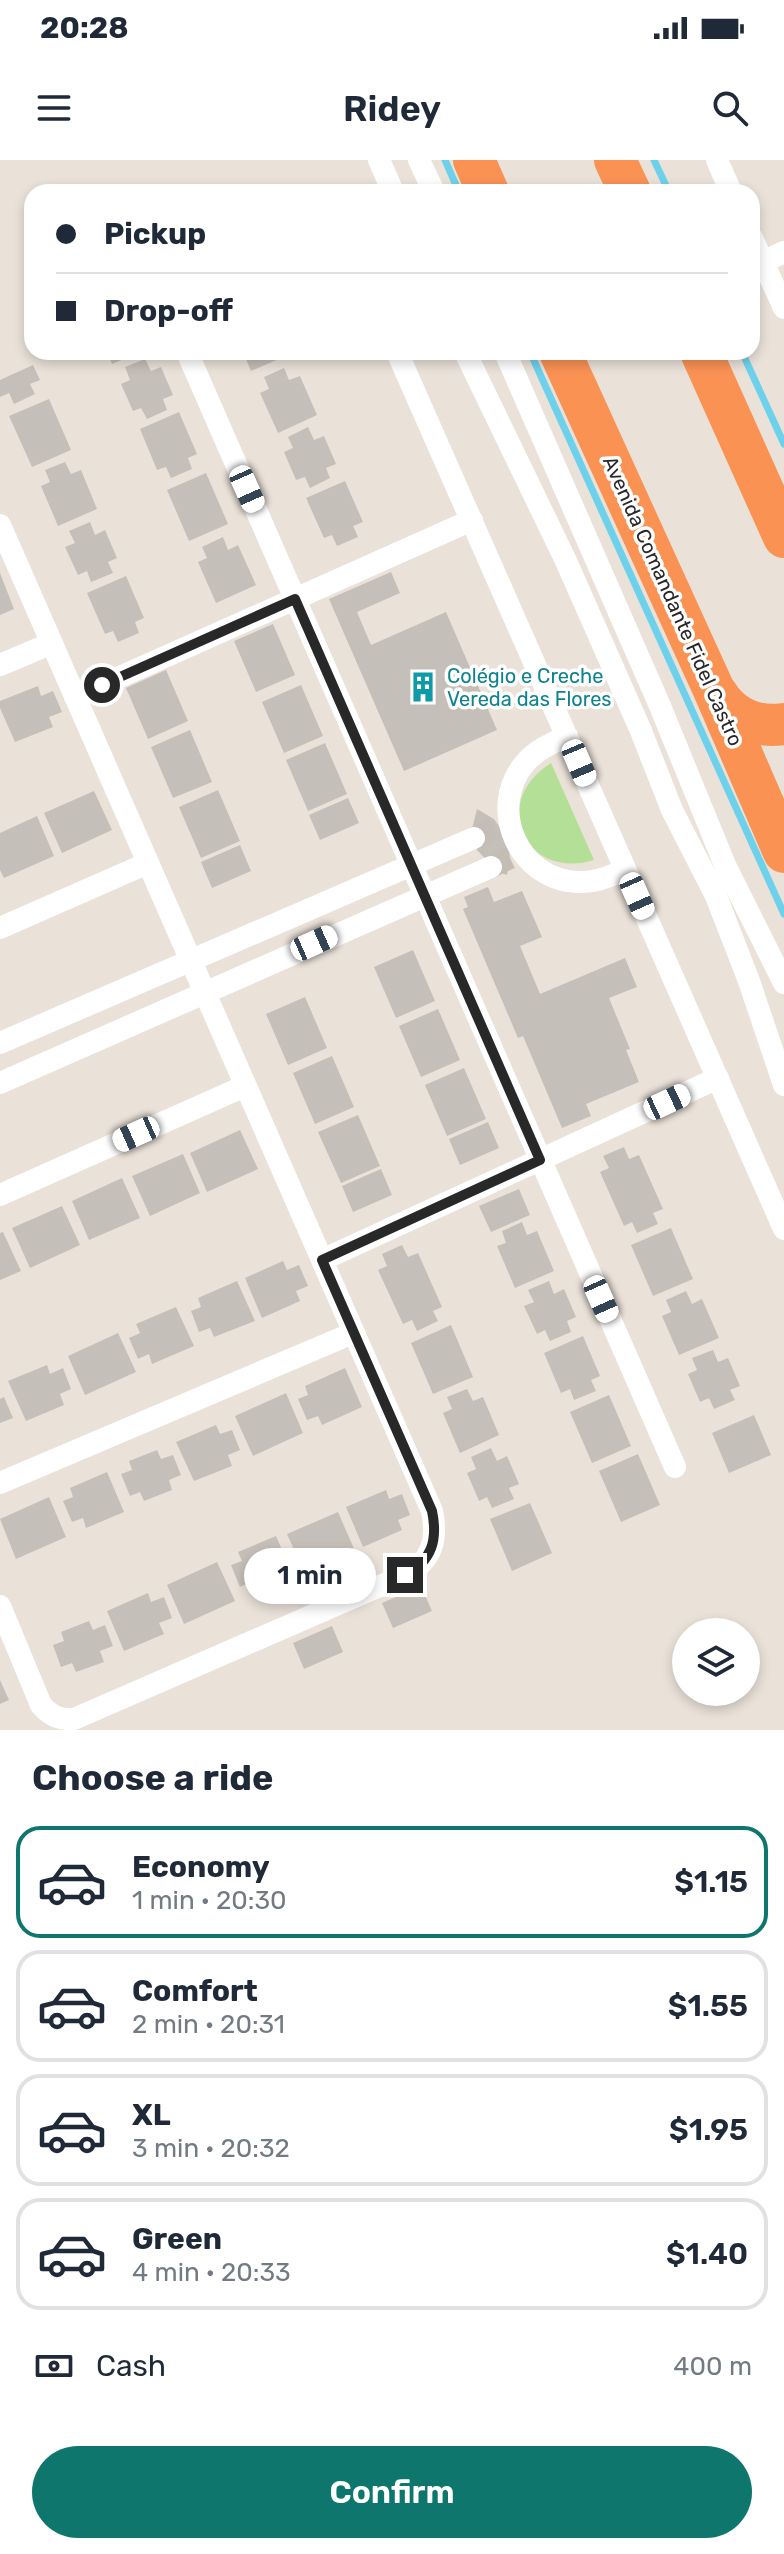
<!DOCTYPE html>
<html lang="en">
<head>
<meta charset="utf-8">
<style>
  body { margin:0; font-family:Rubik,sans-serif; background:#f6f6f7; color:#1f2937; height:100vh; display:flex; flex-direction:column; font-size:30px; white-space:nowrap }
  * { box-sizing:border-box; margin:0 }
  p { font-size:26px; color:#747a83 }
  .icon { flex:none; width:44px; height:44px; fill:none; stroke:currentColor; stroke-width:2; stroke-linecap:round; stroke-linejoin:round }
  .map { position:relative; height:1570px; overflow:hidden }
  .sheet { display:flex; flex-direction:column; background:#fff; flex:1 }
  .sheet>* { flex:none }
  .top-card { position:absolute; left:24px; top:24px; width:736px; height:176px; border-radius:24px; box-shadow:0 4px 12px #0003; display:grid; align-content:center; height:176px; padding:0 32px; background:#fff }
  .fabs { position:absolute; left:672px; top:1458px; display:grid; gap:16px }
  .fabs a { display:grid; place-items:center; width:88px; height:88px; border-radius:50%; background:#fff; box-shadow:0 4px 12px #0003; font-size:40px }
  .end { position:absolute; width:36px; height:36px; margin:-18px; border:10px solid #282828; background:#fff; box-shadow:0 0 0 4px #fff }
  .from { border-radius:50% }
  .bubble { position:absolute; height:56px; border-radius:28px; background:#fff; box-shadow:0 4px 12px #0003; font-size:26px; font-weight:600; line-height:56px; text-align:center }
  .car { position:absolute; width:24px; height:48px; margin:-24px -12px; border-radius:10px; box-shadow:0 0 6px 2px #0007; background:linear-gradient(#fff 24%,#345 0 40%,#fff 0 76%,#345 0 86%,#fff 0) }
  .top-card b { display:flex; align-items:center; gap:28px; height:76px; font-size:30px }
  .top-card b+b { border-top:2px solid #e0e1e3 }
  .top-card i { width:20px; height:20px; background:#1f2937 }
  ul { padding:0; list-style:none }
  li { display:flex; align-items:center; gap:24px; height:112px; margin:0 16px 12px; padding:0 16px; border:4px solid #e0e1e3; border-radius:24px }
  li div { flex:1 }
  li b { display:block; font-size:30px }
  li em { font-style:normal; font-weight:600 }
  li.current { border-color:#0f766e }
  li>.icon { width:72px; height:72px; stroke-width:1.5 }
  h2 { padding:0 32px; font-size:36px; line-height:96px }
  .pay { display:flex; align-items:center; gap:20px; height:88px; padding:0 32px; font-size:30px }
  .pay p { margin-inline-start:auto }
  .cta { display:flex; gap:16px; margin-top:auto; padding:16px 32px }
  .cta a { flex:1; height:92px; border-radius:48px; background:#0f766e; color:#fff; font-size:32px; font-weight:600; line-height:92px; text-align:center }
  .status { display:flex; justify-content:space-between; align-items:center; height:56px; padding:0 40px; background:#fff; direction:ltr }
  .status svg { height:22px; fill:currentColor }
  header { display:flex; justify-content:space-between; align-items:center; height:104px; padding:0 32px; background:#fff; font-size:36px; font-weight:600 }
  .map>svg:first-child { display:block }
  .grass { fill:#b3e096 }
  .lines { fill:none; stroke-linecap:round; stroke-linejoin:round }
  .stream { stroke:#6dd1eb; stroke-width:7 }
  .building { fill:#c5bfb9 }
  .street-tunnel { stroke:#c3bdb6; stroke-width:22; stroke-dasharray:22 11; stroke-linecap:butt }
  .street { stroke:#fff; stroke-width:22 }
  .highway { stroke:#fa9254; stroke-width:42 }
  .route { stroke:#282828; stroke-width:10 }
  .labels { text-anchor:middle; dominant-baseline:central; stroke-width:7; stroke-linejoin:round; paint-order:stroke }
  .street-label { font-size:20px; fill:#282828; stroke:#fff }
  .culture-label { font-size:20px; fill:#0d838f; stroke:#fff; text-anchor:start }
</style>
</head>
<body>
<div class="status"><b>20:28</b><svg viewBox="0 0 49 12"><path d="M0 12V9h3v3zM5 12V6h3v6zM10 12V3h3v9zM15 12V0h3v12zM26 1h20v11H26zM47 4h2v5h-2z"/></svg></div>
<header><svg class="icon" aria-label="menu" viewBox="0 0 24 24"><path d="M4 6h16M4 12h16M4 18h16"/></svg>Ridey<svg class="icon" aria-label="search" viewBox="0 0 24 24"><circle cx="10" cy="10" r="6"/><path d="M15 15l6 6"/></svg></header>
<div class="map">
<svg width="784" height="1570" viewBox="0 0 784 1570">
  <rect width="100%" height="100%" fill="#eae2d9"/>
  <path class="grass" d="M551,603L594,700C524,721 489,642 551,603Z"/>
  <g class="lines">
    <path class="stream" d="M445,0L459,32
      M654,0L669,32
      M530,192L784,754
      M742,192L784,284"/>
  </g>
  <path class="building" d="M107,192H140L112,204Z
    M243,192H295L251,211Z
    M145,199L151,211L161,207L173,235L163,239L167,250L147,259L141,248L133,251L121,224L130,220L125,207Z
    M33,205L40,220L30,224L35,234L14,244L9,233L0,237V220Z
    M284,208L289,220L300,216L317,255L278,273L260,233L269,229L264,217Z
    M49,239L71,290L32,307L9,256Z
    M179,252L197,294L188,298L192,309L171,318L166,307L157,310L140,269Z
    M308,267L314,280L324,276L336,304L326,308L330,318L310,328L305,317L296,320L284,292L293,288L288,277Z
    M65,302L71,314L81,310L97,349L58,366L41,326L50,322L45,310Z
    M206,313L228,364L189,381L167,330Z
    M345,321L363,362L353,366L358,377L337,386L332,375L324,378L306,338Z
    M90,362L95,375L105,370L117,398L108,402L113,413L91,422L87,411L78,415L65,387L75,383L69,371Z
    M223,377L228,390L238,385L256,425L216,443L198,402L207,398L202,387Z
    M391,412L400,433L357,452L371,485L446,452L497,570L404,611L329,439Z
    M0,413L14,449L0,455Z
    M126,416L144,458L135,462L139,473L118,482L113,471L105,474L87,433Z
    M273,464L295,515L256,532L234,481Z
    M166,510L188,561L148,579L126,528Z
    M301,525L323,576L284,593L262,542Z
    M38,526L41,536L53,531L62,552L49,557L53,567L15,582L0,548V541Z
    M190,570L212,622L173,638L151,587Z
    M325,583L347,634L308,651L286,600Z
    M218,630L240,681L201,698L179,647Z
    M94,631L112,670L62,693L44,653Z
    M348,638L359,663L320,680L309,655Z
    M477,649L494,659L507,678L510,698L507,715L498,712L477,690L472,669Z
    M37,656L54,696L4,718L0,710V673Z
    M240,685L251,711L212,728L201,702Z
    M488,727L494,742L522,731L542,777L520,786L540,834L625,798L637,827L609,838L630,889L626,890L639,922L586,944L591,956L562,968L523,876L518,878L463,749L468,747L464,737Z
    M413,790L435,841L396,858L374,807Z
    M305,837L327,888L288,905L266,854Z
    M438,849L460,900L421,917L399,866Z
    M332,896L354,947L315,964L293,913Z
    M464,908L486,959L447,976L425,925Z
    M358,955L380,1006L341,1023L318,972Z
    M488,962L499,988L460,1005L449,979Z
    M240,970L258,1009L207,1032L190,993Z
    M624,987L629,999L639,995L663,1049L653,1053L658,1064L637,1073L632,1062L624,1066L600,1012L609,1008L603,996Z
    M183,994L200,1033L150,1056L132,1016Z
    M381,1009L392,1035L353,1052L342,1026Z
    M122,1018L140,1058L89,1080L72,1041Z
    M519,1029L530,1055L491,1072L479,1046Z
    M62,1046L80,1085L30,1108L12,1068Z
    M522,1062L527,1075L537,1071L554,1111L515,1128L497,1086L506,1083L502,1071Z
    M671,1068L693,1119L653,1136L631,1085Z
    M3,1072L21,1111L0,1120V1073Z
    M402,1085L408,1097L418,1093L442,1147L433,1151L438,1161L417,1171L412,1160L403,1164L378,1110L387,1106L382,1094Z
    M283,1101L287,1110L299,1105L308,1126L296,1131L300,1141L262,1158L245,1118Z
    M237,1121L255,1161L214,1177L210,1168L199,1172L191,1151L201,1147L198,1138Z
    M549,1121L554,1134L564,1129L576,1157L567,1161L571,1172L550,1181L545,1170L537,1174L524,1146L534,1142L528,1130Z
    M686,1131L692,1144L702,1139L719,1178L679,1195L662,1156L671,1152L666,1140Z
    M176,1147L194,1186L152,1204L149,1194L138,1199L129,1178L140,1173L136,1164Z
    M451,1165L473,1217L433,1234L411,1183Z
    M118,1173L136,1212L85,1235L68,1196Z
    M583,1176L600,1216L591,1220L596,1231L574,1240L570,1229L561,1233L544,1193Z
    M713,1190L718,1202L728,1198L740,1226L730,1230L735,1240L714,1249L709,1238L700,1242L688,1214L697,1210L692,1198Z
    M47,1205L50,1214L63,1208L71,1229L60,1234L64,1245L26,1261L8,1221Z
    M345,1208L362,1247L322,1265L318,1256L307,1260L298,1239L308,1235L305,1226Z
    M467,1229L473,1241L483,1237L499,1275L460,1293L443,1253L452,1249L447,1237Z
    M286,1233L303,1273L253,1296L235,1256Z
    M609,1235L631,1286L592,1303L570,1252Z
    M4,1237L13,1258L0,1263V1239Z
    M754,1255L771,1295L729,1313L712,1273Z
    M216,1265L220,1274L232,1270L240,1290L228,1295L232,1306L194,1321L176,1282Z
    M491,1288L497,1301L507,1296L519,1324L509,1328L514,1339L492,1348L487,1337L479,1341L467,1313L476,1309L471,1297Z
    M157,1290L161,1299L173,1295L181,1315L169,1320L172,1330L144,1341L140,1332L130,1336L121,1314L132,1310L129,1301Z
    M638,1294L660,1345L621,1362L599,1311Z
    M107,1312L124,1352L86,1368L83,1358L72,1362L63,1341L73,1337L70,1328Z
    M386,1330L389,1339L402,1334L410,1355L398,1360L402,1370L363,1387L346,1347Z
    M49,1337L66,1377L16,1399L0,1359Z
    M530,1343L552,1393L512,1411L490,1359Z
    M338,1352L355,1391L305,1414L287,1374Z
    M276,1376L293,1415L255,1431L251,1422L240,1427L231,1405L242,1401L238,1392Z
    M217,1402L235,1441L184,1464L167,1425Z
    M421,1426L432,1451L393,1468L382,1443Z
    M148,1433L151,1442L164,1437L172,1458L159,1463L164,1474L124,1491L107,1451Z
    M89,1461L93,1470L105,1465L113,1486L100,1491L104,1502L76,1512L72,1503L61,1507L53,1485L64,1481L61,1472Z
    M332,1466L343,1492L304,1509L293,1483Z
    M0,1520L9,1540L0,1544Z"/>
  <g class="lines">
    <path class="street-tunnel" d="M474,678L500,666
      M491,707L510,698"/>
    <path class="street" d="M379,0L393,32
      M419,0L434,32
      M717,0L731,32
      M752,78L784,148
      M763,102L784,92
      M187,192L675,1307
      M397,192L784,1069
      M465,192L566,401L641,571L672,650L716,736L749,821L784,925
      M505,192L660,546L725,705L784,823
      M0,365L432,1351C438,1380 432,1401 405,1415L74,1559C59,1560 51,1556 41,1545L0,1446
      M0,505L52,483
      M75,537L472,360
      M567,576C552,583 536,590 525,603C487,648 518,720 578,722C595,723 610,716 625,710
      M0,768L148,703
      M0,883L474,678
      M0,923L491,707
      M0,1035L245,926
      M322,1100L718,918
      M0,1323L353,1173"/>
    <path class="highway" d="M474,0L488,32
      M615,0L630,32
      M560,192L714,530L784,692
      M701,192L784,377
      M717,534C732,558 756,568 784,564"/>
  </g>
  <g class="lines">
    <path class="route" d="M102,525L295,439L540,1000L322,1100L432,1351C438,1380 432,1401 405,1415"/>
  </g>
  <defs>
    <g id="building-bare" transform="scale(2.4)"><path d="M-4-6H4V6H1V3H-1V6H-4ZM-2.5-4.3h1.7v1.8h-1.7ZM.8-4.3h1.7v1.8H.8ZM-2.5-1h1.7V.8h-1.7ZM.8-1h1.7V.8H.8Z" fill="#0f9aa8" stroke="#fff" stroke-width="2.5" paint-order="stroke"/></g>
  </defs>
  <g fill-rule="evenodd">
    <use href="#building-bare" x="423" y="527"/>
  </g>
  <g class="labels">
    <g class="street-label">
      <text transform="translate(673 441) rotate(66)">Avenida Comandante Fidel Castro</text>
    </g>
    <g class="culture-label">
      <text x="447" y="516">Colégio e Creche<tspan x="447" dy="23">Vereda das Flores</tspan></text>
    </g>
  </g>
</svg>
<div class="fabs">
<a><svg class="icon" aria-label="layers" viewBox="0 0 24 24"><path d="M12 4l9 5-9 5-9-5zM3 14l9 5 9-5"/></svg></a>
</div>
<i class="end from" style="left:102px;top:525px"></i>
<i class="end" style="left:405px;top:1415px"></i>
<div class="bubble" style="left:244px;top:1388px;width:132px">1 min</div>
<i class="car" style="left:247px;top:329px;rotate:156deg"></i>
<i class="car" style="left:579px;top:603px;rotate:157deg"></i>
<i class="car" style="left:637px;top:736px;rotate:156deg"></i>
<i class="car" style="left:314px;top:783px;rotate:66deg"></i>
<i class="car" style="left:667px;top:942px;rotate:65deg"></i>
<i class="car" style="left:136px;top:974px;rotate:246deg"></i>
<i class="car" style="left:601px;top:1139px;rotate:156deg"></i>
<div class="top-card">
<b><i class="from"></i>Pickup</b>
<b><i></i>Drop-off</b>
</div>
</div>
<section class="sheet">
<h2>Choose a ride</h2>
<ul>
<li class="current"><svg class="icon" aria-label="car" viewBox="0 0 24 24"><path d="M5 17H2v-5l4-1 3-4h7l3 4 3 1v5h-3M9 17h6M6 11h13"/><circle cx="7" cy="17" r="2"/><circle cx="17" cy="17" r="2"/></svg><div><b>Economy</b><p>1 min · 20:30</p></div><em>$1.15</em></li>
<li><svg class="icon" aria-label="car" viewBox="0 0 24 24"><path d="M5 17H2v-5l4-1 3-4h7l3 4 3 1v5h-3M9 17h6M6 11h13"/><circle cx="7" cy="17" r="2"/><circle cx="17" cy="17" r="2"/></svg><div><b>Comfort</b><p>2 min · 20:31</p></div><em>$1.55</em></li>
<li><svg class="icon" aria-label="car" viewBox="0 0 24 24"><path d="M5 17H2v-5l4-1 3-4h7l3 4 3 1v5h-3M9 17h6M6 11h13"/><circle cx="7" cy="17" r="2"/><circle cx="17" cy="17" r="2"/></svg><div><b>XL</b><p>3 min · 20:32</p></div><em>$1.95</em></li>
<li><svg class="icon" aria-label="car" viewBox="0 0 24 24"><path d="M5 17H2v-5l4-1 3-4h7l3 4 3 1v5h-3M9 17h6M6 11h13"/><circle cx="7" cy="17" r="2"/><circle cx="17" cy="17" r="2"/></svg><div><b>Green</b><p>4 min · 20:33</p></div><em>$1.40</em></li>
</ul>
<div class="pay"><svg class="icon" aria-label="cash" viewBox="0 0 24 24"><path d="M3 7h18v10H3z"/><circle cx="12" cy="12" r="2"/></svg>Cash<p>400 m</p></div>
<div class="cta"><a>Confirm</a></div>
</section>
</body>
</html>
